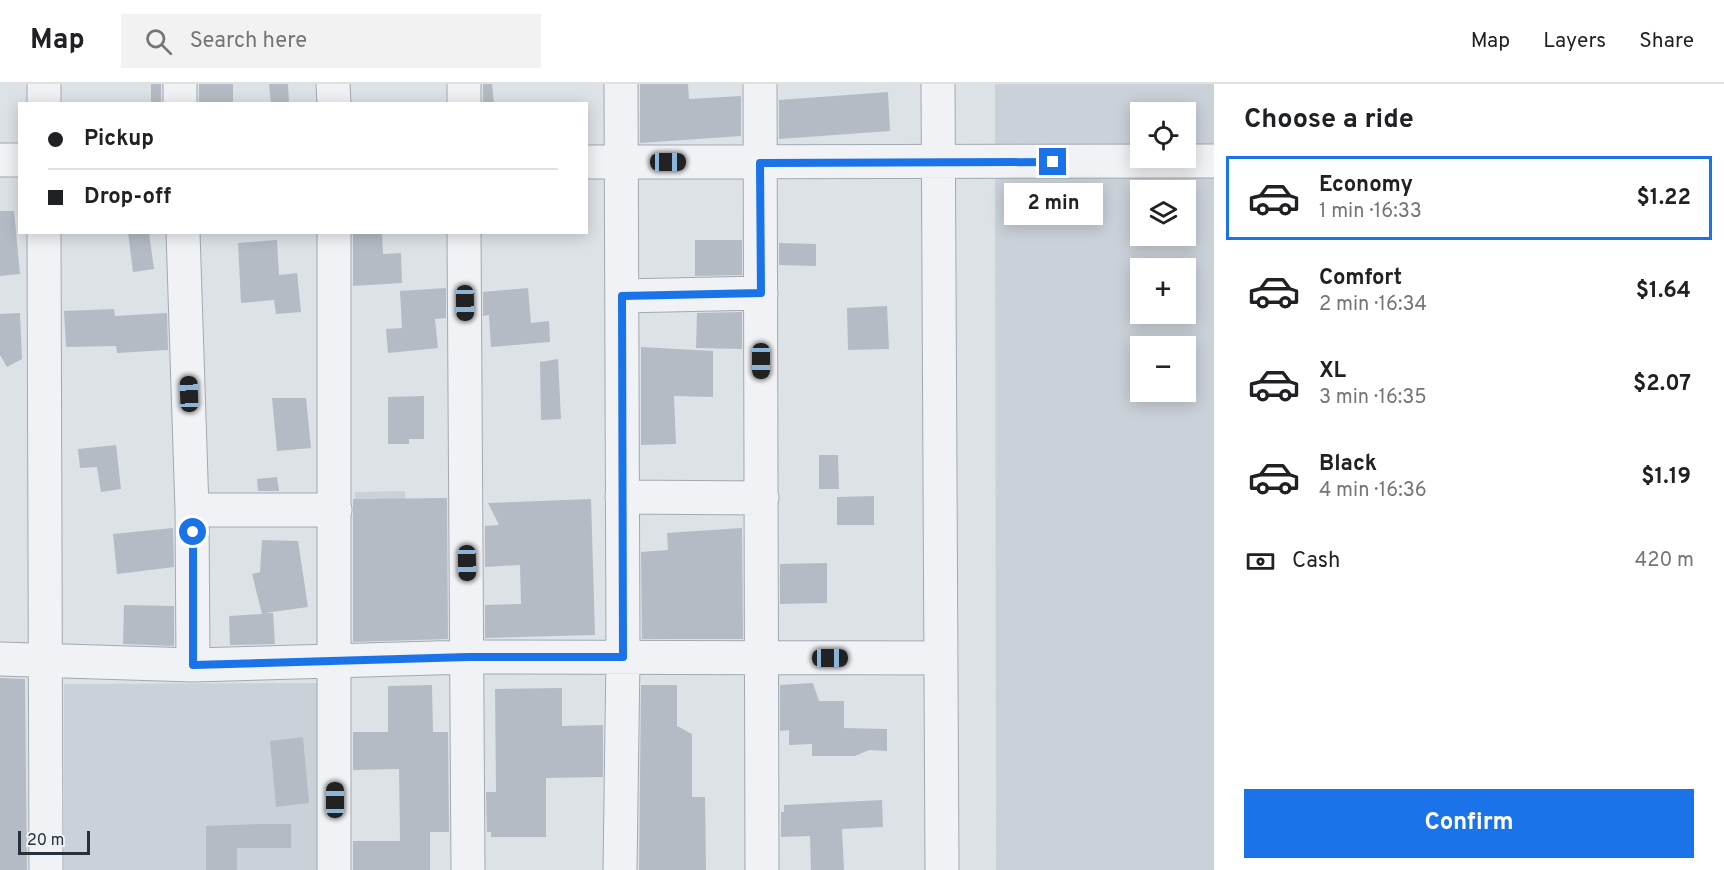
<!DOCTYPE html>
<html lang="en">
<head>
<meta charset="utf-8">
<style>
  body { margin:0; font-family:Overpass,sans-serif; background:#f2f2f2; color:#202124; height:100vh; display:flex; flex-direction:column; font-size:22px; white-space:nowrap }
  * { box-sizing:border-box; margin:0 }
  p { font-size:20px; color:#757577 }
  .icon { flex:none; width:33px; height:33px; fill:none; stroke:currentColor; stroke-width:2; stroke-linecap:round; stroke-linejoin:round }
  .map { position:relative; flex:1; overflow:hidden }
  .panel { display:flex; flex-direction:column; background:#fff; width:510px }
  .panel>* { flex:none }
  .hud { position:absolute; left:18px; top:18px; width:570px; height:132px; border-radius:0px; box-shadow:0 3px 15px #0003; display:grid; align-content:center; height:132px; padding:0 30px; background:#fff }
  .controls { position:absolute; left:1130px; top:18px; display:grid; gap:12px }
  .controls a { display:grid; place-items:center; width:66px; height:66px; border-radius:0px; background:#fff; box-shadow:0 3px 15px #0003; font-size:30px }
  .scale { position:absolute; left:18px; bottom:15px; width:72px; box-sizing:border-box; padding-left:6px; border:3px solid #27303d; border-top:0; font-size:16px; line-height:21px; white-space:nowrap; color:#27303d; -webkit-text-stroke:4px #edf0f5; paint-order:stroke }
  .end { position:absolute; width:27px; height:27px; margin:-14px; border:8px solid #1a73e8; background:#fff; box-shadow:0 0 0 3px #fff }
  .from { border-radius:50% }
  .bubble { position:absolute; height:42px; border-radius:0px; background:#fff; box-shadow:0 3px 15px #0003; font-size:20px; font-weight:700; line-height:42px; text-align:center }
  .car { position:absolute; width:18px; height:36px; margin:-18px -9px; border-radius:8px; box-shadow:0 0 4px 2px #0007; background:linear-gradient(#222 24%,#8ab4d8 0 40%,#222 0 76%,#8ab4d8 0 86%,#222 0) }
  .hud b { display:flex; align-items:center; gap:21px; height:57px; font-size:22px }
  .hud b+b { border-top:2px solid #e0e0e0 }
  .hud i { width:15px; height:15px; background:#202124 }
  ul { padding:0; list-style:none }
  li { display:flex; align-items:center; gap:18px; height:84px; margin:0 12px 9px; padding:0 18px; border:3px solid transparent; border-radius:0px }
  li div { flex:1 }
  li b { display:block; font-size:22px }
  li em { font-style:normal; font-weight:700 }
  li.active { border-color:#1a73e8 }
  li>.icon { width:54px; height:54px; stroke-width:1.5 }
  h2 { padding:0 30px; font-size:27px; line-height:72px }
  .pay { display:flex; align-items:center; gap:15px; height:66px; padding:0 30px; font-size:22px }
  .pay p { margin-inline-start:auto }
  .button { display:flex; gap:12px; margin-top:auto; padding:12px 30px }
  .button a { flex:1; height:69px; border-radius:0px; background:#1a73e8; color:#fff; font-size:24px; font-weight:700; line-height:69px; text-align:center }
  header { display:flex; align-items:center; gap:36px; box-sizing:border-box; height:84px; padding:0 30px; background:#fff; border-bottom:2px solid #e0e0e0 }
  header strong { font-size:28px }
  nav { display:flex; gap:33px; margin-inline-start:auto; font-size:21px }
  .search { width:420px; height:54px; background:#f2f2f2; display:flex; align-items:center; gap:15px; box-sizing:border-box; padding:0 21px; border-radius:0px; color:#757577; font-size:22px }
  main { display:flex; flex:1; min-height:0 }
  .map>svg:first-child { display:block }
  .built { fill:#cbd1d9; fill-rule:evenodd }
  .building { fill:#b5bbc4 }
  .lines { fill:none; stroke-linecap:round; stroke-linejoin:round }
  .minor-casing { stroke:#a3a9b1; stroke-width:35 }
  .minor { stroke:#f0f2f5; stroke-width:33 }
  .route { stroke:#1a73e8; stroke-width:8 }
</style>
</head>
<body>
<header>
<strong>Map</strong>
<div class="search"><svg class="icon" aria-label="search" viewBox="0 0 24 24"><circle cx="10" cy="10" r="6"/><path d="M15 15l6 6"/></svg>Search here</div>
<nav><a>Map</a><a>Layers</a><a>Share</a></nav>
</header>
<main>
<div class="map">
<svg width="1214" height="786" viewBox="0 0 1214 786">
  <rect width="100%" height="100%" fill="#dde2e7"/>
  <path class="built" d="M995,0H1214V786H996ZM1140,28H1185V74H1140ZM1140,106H1185V152H1140ZM1140,184H1185V230H1140ZM1140,262H1185V308H1140Z
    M405,407V440L355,421V408Z
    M317,599V786H64V600Z"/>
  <path class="building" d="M151,0H161V19H151Z
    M199,0H233V20H199Z
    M269,0H288L289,20H271Z
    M483,0H492L494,20H483Z
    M640,0H688L689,15L741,12V52L640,59Z
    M888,8L890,47L779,55V16Z
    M0,127H14L20,190L0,192Z
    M128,148H149L154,185L133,188Z
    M353,148H382L383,170L401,169L402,199L353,202Z
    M277,156L279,191L297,189L301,228L276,230L274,216L241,219L238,159Z
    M695,156H742V191L695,192Z
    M779,159L816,160V182L779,181Z
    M446,204V234L435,235L438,264L388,269L386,245L402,244L400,207Z
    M528,204L531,239L549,237L550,258L491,263L489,231L483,232V208Z
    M887,222L889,265L848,266L847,224Z
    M114,225L115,232L167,229L168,266L117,269L116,262L66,263L64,227Z
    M742,228V265L696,264L697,229Z
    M20,229L22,275L7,283L0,271V230Z
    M641,263L713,267V313L674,312L676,360L641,361Z
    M558,275L561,335L541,336L540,278Z
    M424,312V355H409V360H388V313Z
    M272,314H306L311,364L277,367Z
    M116,361L121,405L101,408L97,383L80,384L78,365Z
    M819,371H838L839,405H819Z
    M277,393L279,407H258L257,395Z
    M874,412V441H837V413Z
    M447,414L448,555L353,558V415Z
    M591,415L595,551L485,554V521L521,520L520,481L485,483V442L499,441L488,419Z
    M173,444L174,483L117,490L113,450Z
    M742,444L743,555H642L641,468L668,466L667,449Z
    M262,456L298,457L308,523L265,529H273L275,560L230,561L229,532L262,530L252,490L260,488Z
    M827,479V519L780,520V480Z
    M124,521L174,522V562L123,560Z
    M0,594L25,595L27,786H0Z
    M813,599L819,617H844V644L887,645V667L869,666L855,672H812V660L789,661V646L780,647V601Z
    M432,601L433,648H448L449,748H430V786H353V757H400L399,685L353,686V648H388V602Z
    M641,601H677V642L692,650V713H705L706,786H639Z
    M562,604V642L603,641V693L546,694V753H491V748H487L486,708H496L495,605Z
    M303,653L309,719L276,723L270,657Z
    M882,716L883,743L842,745L844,786H811L810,752L781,753V728H784V721Z
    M258,740H291V764H237V786H206V742Z"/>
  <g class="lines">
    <g class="minor-casing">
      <path id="minor" d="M44,0V20
        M333,0L334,20
        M760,0L762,786
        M938,0L942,786
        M180,20V0
        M464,20V0
        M0,76H20
        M586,78L1214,77
        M44,148L46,786
        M183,148L192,426L193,581
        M334,148V786
        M464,148L468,786
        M622,212L761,209
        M622,413L762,414
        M192,426H335
        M0,575L193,581L468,573L940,574
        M620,786L623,573L621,0"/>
    </g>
    <use href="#minor" class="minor"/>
  </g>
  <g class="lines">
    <path class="route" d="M193,448V581L468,573H623L622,212L761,209L760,79L1053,78"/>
  </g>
</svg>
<div class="controls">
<a><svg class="icon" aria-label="locate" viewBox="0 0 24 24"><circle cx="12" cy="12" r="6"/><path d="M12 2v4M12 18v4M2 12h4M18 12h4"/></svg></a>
<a><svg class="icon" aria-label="layers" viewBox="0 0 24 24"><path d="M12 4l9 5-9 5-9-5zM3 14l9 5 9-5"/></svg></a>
<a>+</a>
<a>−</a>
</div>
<div class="scale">20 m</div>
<i class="end from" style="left:193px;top:448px"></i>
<i class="end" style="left:1053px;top:78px"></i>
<div class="bubble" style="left:1004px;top:99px;width:99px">2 min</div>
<i class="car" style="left:668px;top:78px;rotate:90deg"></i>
<i class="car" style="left:465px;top:219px;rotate:179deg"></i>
<i class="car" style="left:761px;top:277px;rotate:180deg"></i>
<i class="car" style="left:189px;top:310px;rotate:358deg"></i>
<i class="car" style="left:467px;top:479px;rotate:179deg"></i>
<i class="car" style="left:830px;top:574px;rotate:90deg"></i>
<i class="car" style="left:335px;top:716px;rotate:0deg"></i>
<div class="hud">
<b><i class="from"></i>Pickup</b>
<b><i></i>Drop-off</b>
</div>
</div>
<section class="panel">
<h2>Choose a ride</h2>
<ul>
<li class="active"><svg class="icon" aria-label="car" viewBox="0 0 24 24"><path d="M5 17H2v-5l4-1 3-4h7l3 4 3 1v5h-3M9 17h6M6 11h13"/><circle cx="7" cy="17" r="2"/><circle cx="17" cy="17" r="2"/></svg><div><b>Economy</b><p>1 min · 16:33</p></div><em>$1.22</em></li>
<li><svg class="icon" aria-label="car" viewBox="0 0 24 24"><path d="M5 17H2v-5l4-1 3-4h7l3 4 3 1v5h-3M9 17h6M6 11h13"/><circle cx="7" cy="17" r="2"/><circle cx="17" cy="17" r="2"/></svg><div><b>Comfort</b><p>2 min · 16:34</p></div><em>$1.64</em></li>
<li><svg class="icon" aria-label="car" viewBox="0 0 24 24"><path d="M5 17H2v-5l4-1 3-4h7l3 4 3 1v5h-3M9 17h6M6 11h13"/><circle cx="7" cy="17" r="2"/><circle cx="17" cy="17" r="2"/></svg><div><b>XL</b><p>3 min · 16:35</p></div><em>$2.07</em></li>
<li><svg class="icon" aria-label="car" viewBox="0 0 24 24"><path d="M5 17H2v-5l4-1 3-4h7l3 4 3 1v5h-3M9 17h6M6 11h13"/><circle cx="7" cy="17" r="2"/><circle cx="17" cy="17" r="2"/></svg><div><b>Black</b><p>4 min · 16:36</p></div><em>$1.19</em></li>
</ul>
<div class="pay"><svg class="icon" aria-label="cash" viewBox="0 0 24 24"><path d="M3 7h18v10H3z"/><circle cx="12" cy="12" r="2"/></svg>Cash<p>420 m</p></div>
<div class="button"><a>Confirm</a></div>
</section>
</main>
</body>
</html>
